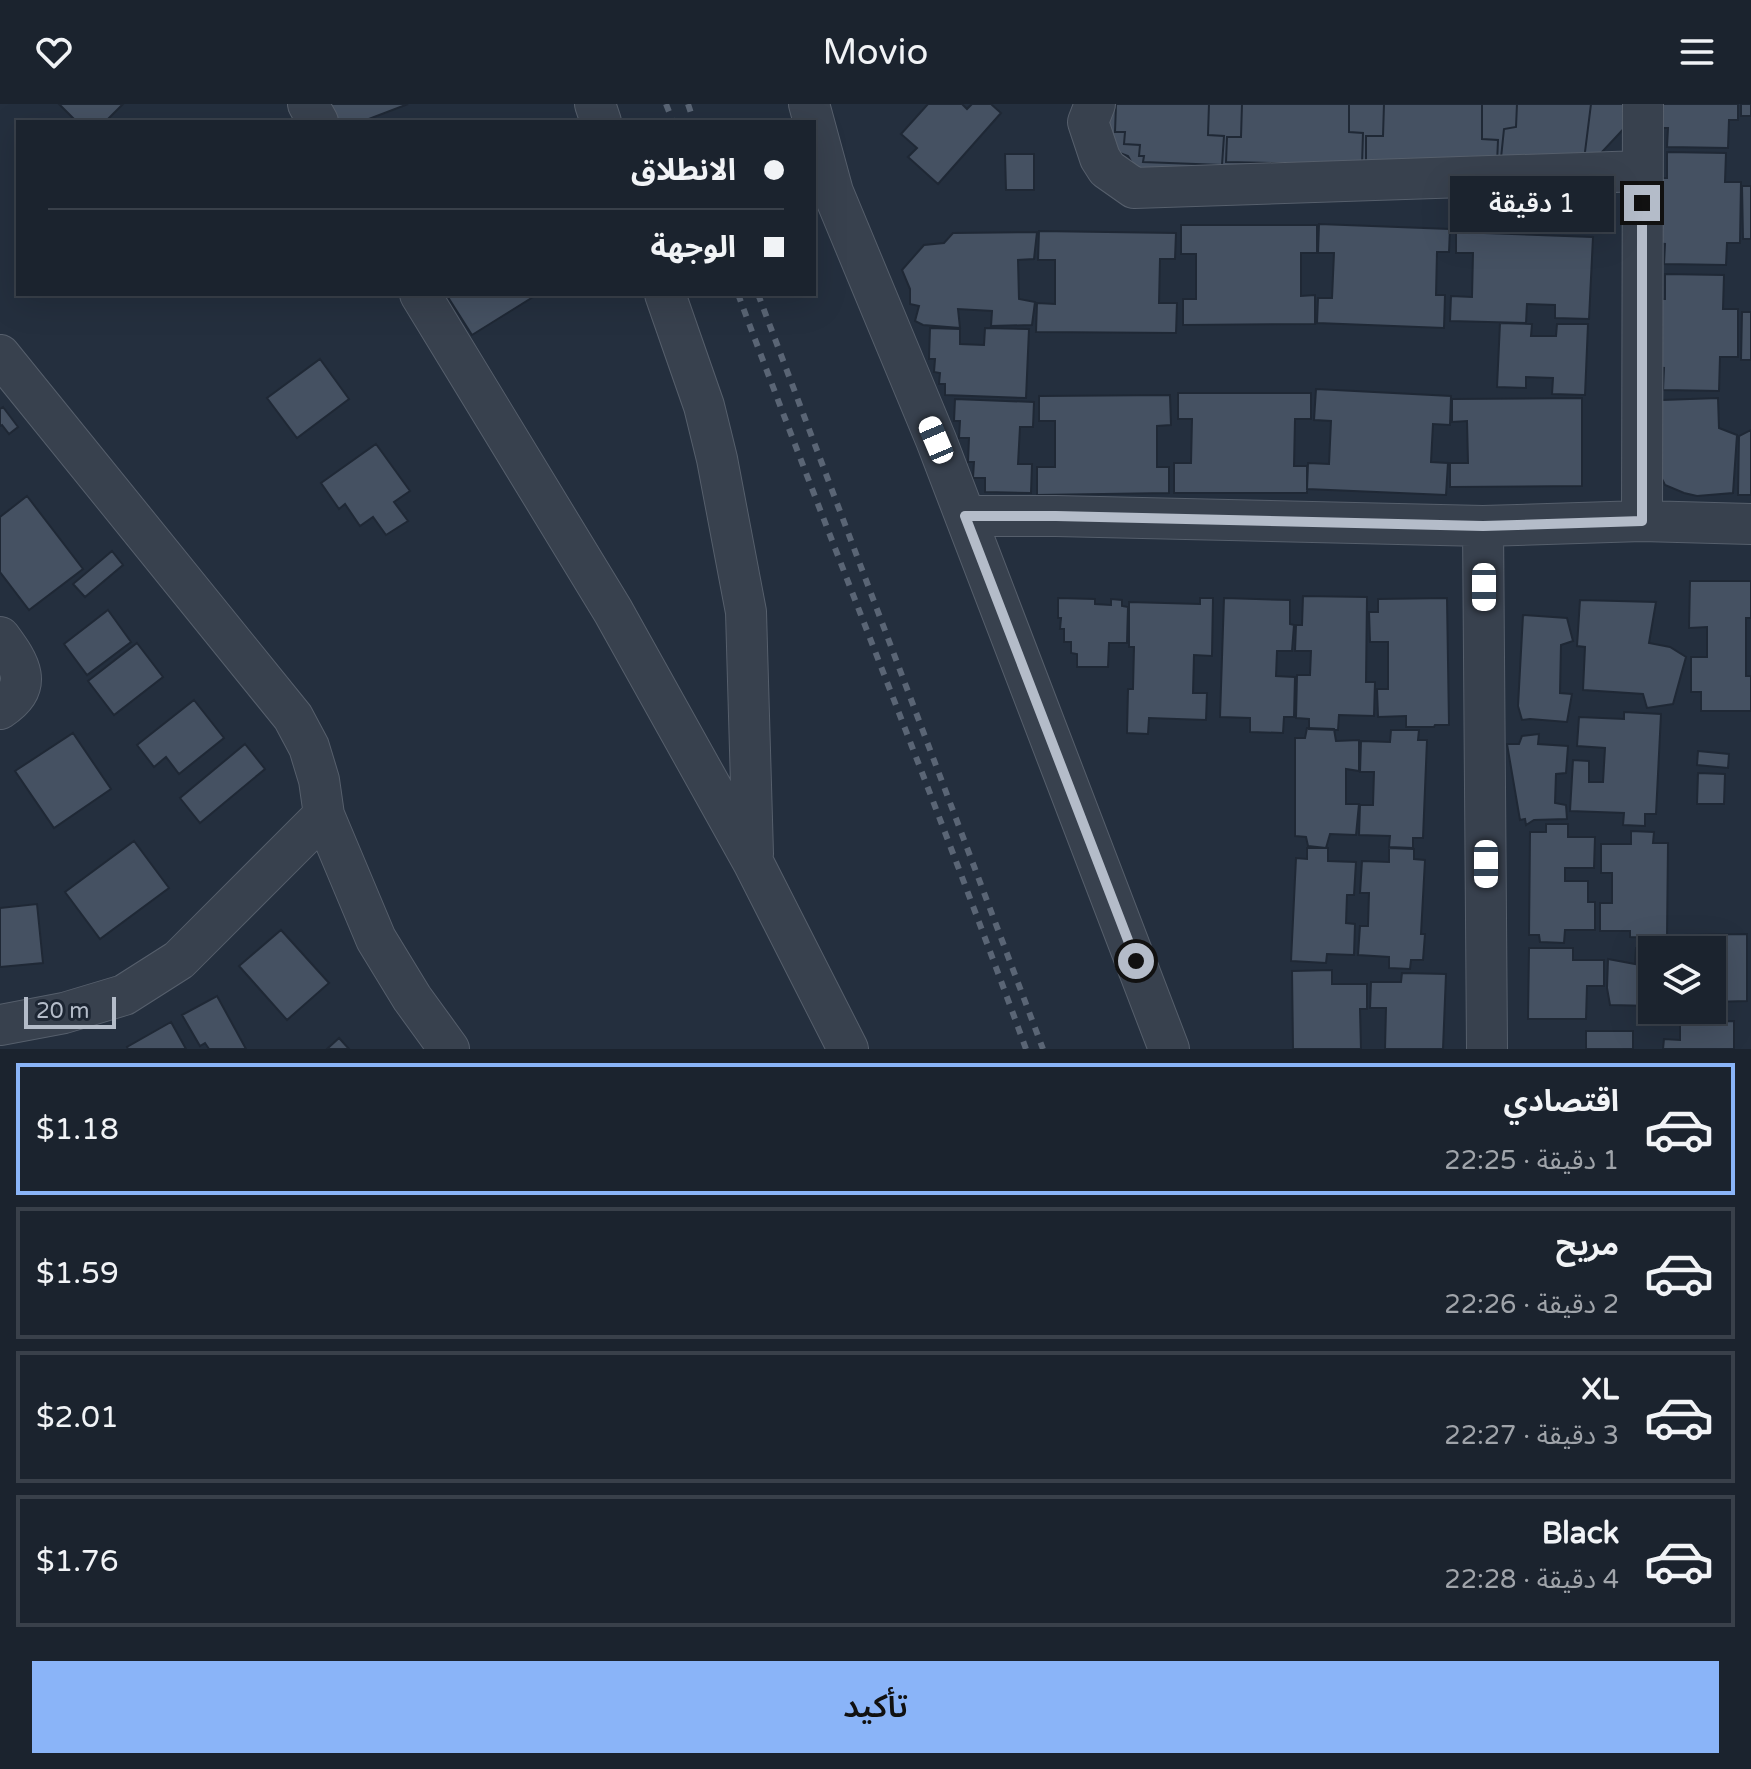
<!DOCTYPE html>
<html lang="ar">
<head>
<meta charset="utf-8">
<style>
  body { margin:0; font-family:"Varela Round","Noto Sans Arabic",sans-serif; background:#282f3a; color:#f1f3f6; direction:rtl; height:100vh; display:flex; flex-direction:column; font-size:30px; white-space:nowrap }
  * { box-sizing:border-box; margin:0 }
  p { font-size:26px; color:#a0a4aa }
  .icon { flex:none; width:44px; height:44px; fill:none; stroke:currentColor; stroke-width:2; stroke-linecap:round; stroke-linejoin:round }
  .map { position:relative; height:945px; overflow:hidden; direction:ltr }
  .sheet { display:flex; flex-direction:column; background:#1b232e; flex:1 }
  .sheet>* { flex:none }
  .hud { position:absolute; left:16px; top:16px; width:800px; height:176px; border-radius:0px; box-shadow:0 8px 32px #0002,0 0 0 2px #39404a; direction:rtl; display:grid; align-content:center; height:176px; padding:0 32px; background:#1b232e }
  .fabs { position:absolute; left:1638px; top:832px; display:grid; gap:16px }
  .fabs a { display:grid; place-items:center; width:88px; height:88px; border-radius:0px; background:#1b232e; box-shadow:0 8px 32px #0002,0 0 0 2px #39404a; font-size:40px }
  .scale { position:absolute; left:24px; bottom:20px; width:92px; box-sizing:border-box; padding-left:8px; border:4px solid #b4bcc9; border-top:0; font-size:22px; line-height:28px; white-space:nowrap; color:#b4bcc9; -webkit-text-stroke:6px #1d2633; paint-order:stroke }
  .end { position:absolute; width:36px; height:36px; margin:-18px; border:10px solid #b4bcc9; background:#111; box-shadow:0 0 0 4px #111 }
  .from { border-radius:50% }
  .bubble { position:absolute; height:56px; border-radius:0px; background:#1b232e; box-shadow:0 8px 32px #0002,0 0 0 2px #39404a; font-size:26px; font-weight:600; line-height:56px; text-align:center; direction:rtl }
  .car { position:absolute; width:24px; height:48px; margin:-24px -12px; border-radius:10px; box-shadow:0 0 6px 2px #0007; background:linear-gradient(#fff 24%,#345 0 40%,#fff 0 76%,#345 0 86%,#fff 0) }
  .hud b { display:flex; align-items:center; gap:28px; height:76px; font-size:30px }
  .hud b+b { border-top:2px solid #39404a }
  .hud i { width:20px; height:20px; background:#f1f3f6 }
  ul { padding:14px 0 0; list-style:none }
  li { display:flex; align-items:center; gap:24px; height:132px; margin:0 16px 12px; padding:0 16px; border:4px solid #39404a; border-radius:0px }
  li div { flex:1 }
  li b { display:block; font-size:30px }
  li em { font-style:normal; font-weight:600 }
  li.active { border-color:#8ab4f8 }
  li>.icon { width:72px; height:72px; stroke-width:1.5 }
  .button { display:flex; gap:16px; margin-top:auto; padding:16px 32px }
  .button a { flex:1; height:92px; border-radius:0px; background:#8ab4f8; color:#111; font-size:32px; font-weight:600; line-height:92px; text-align:center }
  header { display:flex; justify-content:space-between; align-items:center; height:104px; padding:0 32px; background:#1b232e; font-size:36px; font-weight:600 }
  .map>svg:first-child { display:block }
  .building { fill:#455162; stroke:#1f2835; stroke-width:2 }
  .lines { fill:none; stroke-linecap:round; stroke-linejoin:round }
  .minor-casing { stroke:#565f6c; stroke-width:42 }
  .minor { stroke:#38414e; stroke-width:40 }
  .rail { stroke:#5a6575; stroke-width:6; stroke-dasharray:8 8; stroke-linecap:butt }
  .route { stroke:#b4bcc9; stroke-width:10 }
</style>
</head>
<body>
<header><svg class="icon" aria-label="menu" viewBox="0 0 24 24"><path d="M4 6h16M4 12h16M4 18h16"/></svg>Movio<svg class="icon" aria-label="heart" viewBox="0 0 24 24"><path d="M12 20l-8-8c-3-5 5-10 8-4 3-6 11-1 8 4z"/></svg></header>
<div class="map">
<svg width="1751" height="945" viewBox="0 0 1751 945">
  <rect width="100%" height="100%" fill="#242f3e"/>
  <path class="building" d="M59,0H123L105,18H77Z
    M330,0H408L361,18H336Z
    M928,0H962L967,5L972,0H991L1001,9L938,80L908,53L917,44L901,30Z
    M1110,0H1630V18L1588,63L1136,66L1128,52L1117,48L1106,29Z
    M1116,0H1209L1208,31L1224,32L1222,61L1143,58L1144,52H1139L1140,41L1124,40L1125,28H1115Z
    M1242,0H1349V28L1363,29L1362,61L1226,58L1227,33H1241Z
    M1384,0H1482V35L1498,36L1497,60L1366,59V32H1383Z
    M1517,0H1591L1585,48L1575,56L1501,54L1504,25L1516,23Z
    M1655,0H1738V16H1729L1728,44L1667,43L1668,24H1654Z
    M1741,0H1751V12H1741Z
    M1667,48L1726,49L1725,78H1741L1740,139H1727L1726,161L1664,160L1665,140L1652,139L1654,74H1667Z
    M1005,50H1034V86H1006Z
    M1742,82H1751V135H1743Z
    M1319,120L1450,125L1449,148H1437L1436,191H1445L1444,224L1317,219L1318,194H1332L1334,149H1318Z
    M1181,121H1317V149H1301V192L1315,191V220L1183,221V195H1196V150H1181Z
    M1039,127L1176,129L1175,155H1160L1159,199H1177L1176,229L1036,228L1037,199L1055,200V156H1038Z
    M1037,128L1034,155L1018,156L1019,195L1035,198L1032,221L991,222L992,207L958,205L960,224L923,221L915,217L919,202L910,200V185L902,166L924,141L944,139L953,129Z
    M1456,128L1593,133L1589,215L1555,214V201L1527,200L1526,219L1450,217L1451,192L1472,193L1473,149H1456Z
    M1665,170L1724,171L1723,205H1738V253H1720L1719,287L1663,286L1664,264L1652,263L1654,195H1665Z
    M446,190H531L533,193L472,231Z
    M1742,208H1751V256H1741Z
    M1500,219L1532,220L1531,232H1556L1557,220H1588L1585,291L1552,290L1553,274L1526,273V284L1497,283Z
    M930,224L960,225V240L984,241L985,224L1029,225L1026,294L945,291V280H939L940,269L934,268L935,255H929Z
    M320,255L349,295L297,334L267,294Z
    M1316,285L1451,292L1450,321L1433,320L1431,358L1448,359L1446,391L1307,385L1308,359L1329,360L1331,317L1314,316Z
    M1178,289H1311V315H1295L1294,362H1307V389H1174V359H1191L1192,315H1178Z
    M1170,291L1171,321L1157,322V363H1169V389L1037,391V363H1055V317H1039V292Z
    M1582,294V382L1450,383V359H1468L1467,317L1452,318V295Z
    M1718,294L1719,324L1737,331L1733,389L1697,392L1684,389L1665,381L1658,367L1662,296Z
    M955,295L1034,298L1033,323H1020L1018,360H1032L1031,389L985,388V374H973L974,358H968L969,334H959L960,317H954Z
    M3,303L18,323L9,330L2,321L0,322V305Z
    M1751,326V391H1738L1739,332Z
    M376,340L410,387L394,398L408,417L386,431L373,413L360,422L345,400L339,405L321,379Z
    M27,392L83,465L29,506L0,468V413Z
    M112,447L123,461L85,493L73,480Z
    M1690,477H1751V514H1746V572H1751V607H1701V588H1691V553H1707V523L1689,524Z
    M1303,492L1367,493L1366,578H1375L1374,612L1339,611L1338,626L1309,625V615L1296,614L1297,571H1310L1311,547H1295L1296,521H1302Z
    M1058,494L1095,495V500L1111,501V495L1122,496V502L1128,503L1127,539H1109L1108,563H1077V550L1071,549V538H1064V525H1060L1061,514H1058Z
    M1200,494H1213L1212,552L1194,551L1193,589H1207L1206,616L1149,614L1148,630L1127,629L1128,585H1133L1134,543H1129V498L1200,500Z
    M1224,494L1290,496V520L1294,521L1292,547H1277L1276,572L1295,573L1294,613H1284L1283,629L1250,628V614L1220,613Z
    M1447,494L1449,621H1435L1434,623H1406V612L1378,613L1377,585H1388V538H1370L1369,508H1378V495Z
    M1580,496L1656,498L1649,539L1670,543L1686,553L1673,600L1647,604L1643,590L1583,586L1585,543L1577,542Z
    M108,506L131,538L87,571L64,540Z
    M1523,511L1567,514L1573,537L1561,541L1560,589L1572,590L1567,618L1530,615L1522,616L1518,602Z
    M137,539L163,573L114,611L88,577Z
    M194,596L224,634L179,670L166,653L154,663L137,641Z
    M1624,608L1661,610L1656,710H1645V722L1623,721L1624,709L1570,707L1573,656L1589,657V678H1603L1605,644L1577,642L1579,613L1624,615Z
    M1307,624L1334,625L1336,637L1359,636V667L1346,665V700H1359L1356,731L1330,730L1326,744L1308,742L1306,733L1295,732V634H1305Z
    M1391,626H1419L1418,636H1427L1423,734H1413V744L1389,743L1390,732L1359,731L1360,701H1373L1374,668H1360L1361,637L1390,638Z
    M73,629L111,685L54,724L15,667Z
    M1539,630L1538,640L1568,642L1566,669L1556,670L1555,699L1566,701L1567,715L1534,716L1526,721L1525,715L1520,716L1507,640H1519L1522,632Z
    M245,640L265,665L200,719L180,694Z
    M1698,647L1729,650L1728,664L1697,661Z
    M1698,669L1725,670L1724,700H1697Z
    M1546,720H1568V733H1595L1594,764H1565V777H1588V798H1595V826H1565L1564,839L1540,838L1539,831H1529L1530,728H1546Z
    M1631,727L1654,728L1653,739H1668L1667,834L1630,833V827H1600V799H1612V769H1601V740H1631Z
    M134,737L169,784L100,835L65,788Z
    M1307,744H1328V757L1356,758L1354,791H1347L1346,819L1355,820L1354,851L1327,850L1326,859L1291,857L1296,754L1307,755Z
    M1389,744L1414,745V755L1425,756L1421,830H1425L1423,856H1411L1410,865L1389,864V853L1358,851L1360,822H1368L1369,789H1360L1362,757L1389,758Z
    M37,800L43,859L0,863V804Z
    M281,826L329,879L287,916L239,862Z
    M1747,830V897L1712,898V846H1684V831Z
    M1681,843L1680,846H1652V902L1610,901L1607,884L1608,855L1635,860L1636,844Z
    M1529,844H1573V856H1604V882H1587L1586,915H1528Z
    M1332,866V880H1367V905H1360L1361,945H1293L1292,867Z
    M1402,869L1446,870L1443,945H1385L1386,904H1370L1371,878H1401Z
    M217,892L246,945H209L205,939L200,942L182,911Z
    M1734,917V945H1663L1664,935L1680,936V918Z
    M171,918L186,945H128L127,943Z
    M1586,927H1633V945H1586Z
    M339,934L349,945H327Z"/>
  <g class="lines">
    <g class="minor-casing">
      <path id="minor" d="M308,0L318,18
        M595,0L601,18
        M809,0L833,88L936,336L1169,945
        M1095,0L1088,18L1100,54L1107,65L1134,84L1642,67
        M420,190L613,507L753,758L848,945
        M665,190L704,302L717,355L746,508L753,750
        M0,251L293,613L309,643L319,676L324,711L376,835L412,894L449,945
        M965,412H1056L1483,422L1642,417L1751,420
        M1642,417L1643,0
        M1483,422L1487,945
        M0,533C20,560 35,582 0,605
        M0,921L64,909L124,891L179,856L324,711"/>
    </g>
    <use href="#minor" class="minor"/>
    <path class="rail" d="M666,0L673,18
      M688,0L694,18
      M738,190C832,442 934,692 1026,945
      M758,190L1043,945"/>
  </g>
  <g class="lines">
    <path class="route" d="M1136,857L965,412H1056L1483,422L1642,417V99"/>
  </g>
</svg>
<div class="fabs">
<a><svg class="icon" aria-label="layers" viewBox="0 0 24 24"><path d="M12 4l9 5-9 5-9-5zM3 14l9 5 9-5"/></svg></a>
</div>
<div class="scale">20 m</div>
<i class="end from" style="left:1136px;top:857px"></i>
<i class="end" style="left:1642px;top:99px"></i>
<div class="bubble" style="left:1450px;top:72px;width:164px">1 دقيقة</div>
<i class="car" style="left:936px;top:336px;rotate:337deg"></i>
<i class="car" style="left:1484px;top:483px;rotate:180deg"></i>
<i class="car" style="left:1486px;top:760px;rotate:180deg"></i>
<div class="hud">
<b><i class="from"></i>الانطلاق</b>
<b><i></i>الوجهة</b>
</div>
</div>
<section class="sheet">
<ul>
<li class="active"><svg class="icon" aria-label="car" viewBox="0 0 24 24"><path d="M5 17H2v-5l4-1 3-4h7l3 4 3 1v5h-3M9 17h6M6 11h13"/><circle cx="7" cy="17" r="2"/><circle cx="17" cy="17" r="2"/></svg><div><b>اقتصادي</b><p>1 دقيقة · 22:25</p></div><em>$1.18</em></li>
<li><svg class="icon" aria-label="car" viewBox="0 0 24 24"><path d="M5 17H2v-5l4-1 3-4h7l3 4 3 1v5h-3M9 17h6M6 11h13"/><circle cx="7" cy="17" r="2"/><circle cx="17" cy="17" r="2"/></svg><div><b>مريح</b><p>2 دقيقة · 22:26</p></div><em>$1.59</em></li>
<li><svg class="icon" aria-label="car" viewBox="0 0 24 24"><path d="M5 17H2v-5l4-1 3-4h7l3 4 3 1v5h-3M9 17h6M6 11h13"/><circle cx="7" cy="17" r="2"/><circle cx="17" cy="17" r="2"/></svg><div><b>XL</b><p>3 دقيقة · 22:27</p></div><em>$2.01</em></li>
<li><svg class="icon" aria-label="car" viewBox="0 0 24 24"><path d="M5 17H2v-5l4-1 3-4h7l3 4 3 1v5h-3M9 17h6M6 11h13"/><circle cx="7" cy="17" r="2"/><circle cx="17" cy="17" r="2"/></svg><div><b>Black</b><p>4 دقيقة · 22:28</p></div><em>$1.76</em></li>
</ul>
<div class="button"><a>تأكيد</a></div>
</section>
</body>
</html>
